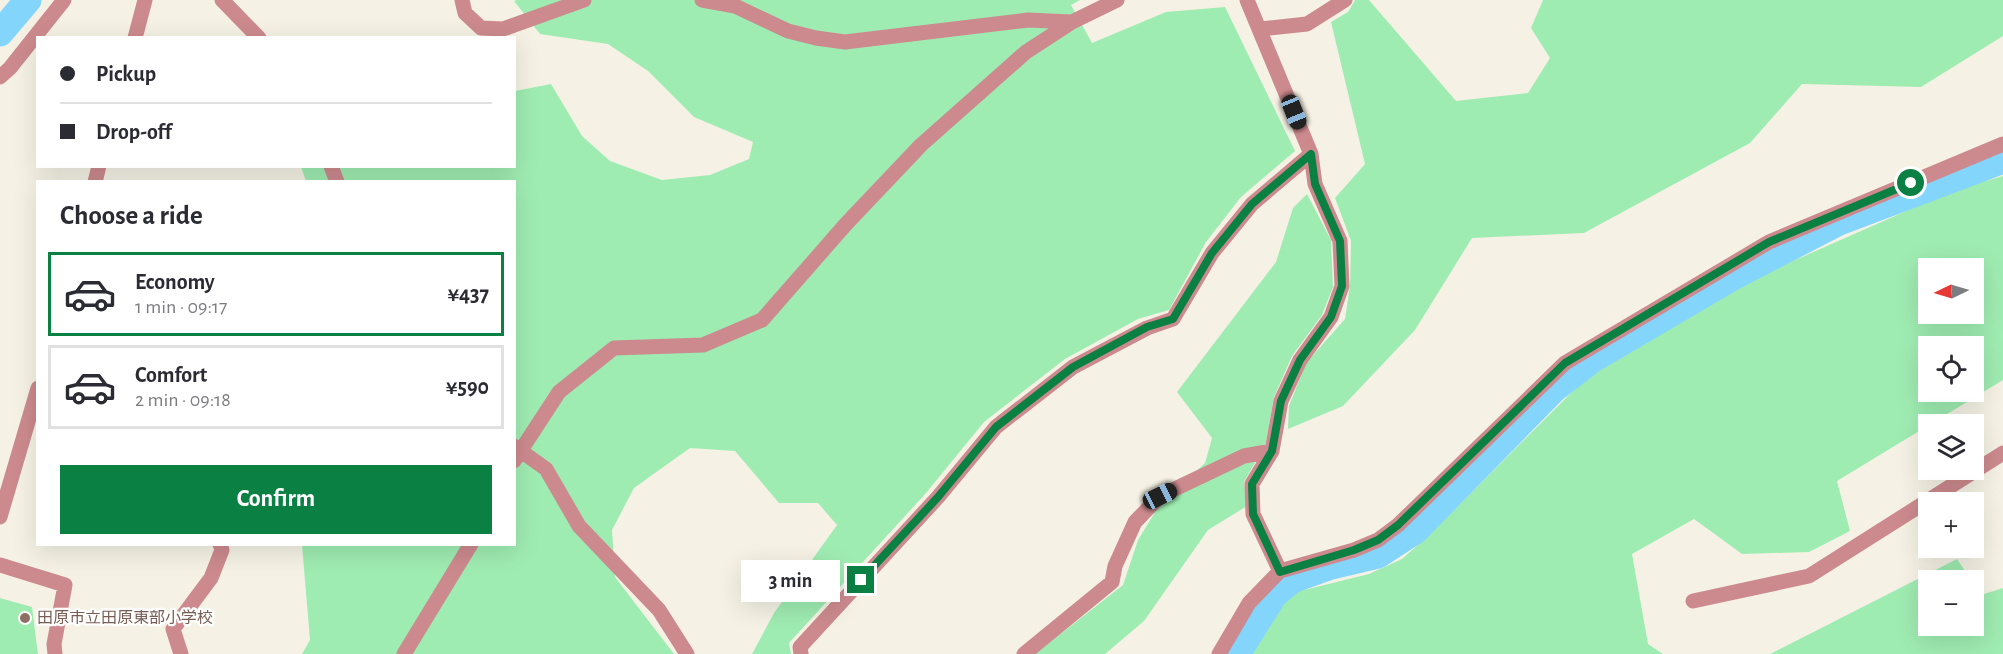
<!DOCTYPE html>
<html lang="en">
<head>
<meta charset="utf-8">
<style>
  body { margin:0; font-family:"Alegreya Sans","Noto Sans JP",sans-serif; background:#f7f7f7; color:#2b2b33; height:100vh; display:flex; flex-direction:column; font-size:22px; white-space:nowrap }
  * { box-sizing:border-box; margin:0 }
  p { font-size:20px; color:#7c7c81 }
  .icon { flex:none; width:33px; height:33px; fill:none; stroke:currentColor; stroke-width:2; stroke-linecap:round; stroke-linejoin:round }
  .map { position:relative; flex:1; overflow:hidden }
  .details { position:absolute; left:36px; top:180px; width:480px; height:366px; display:flex; flex-direction:column; background:#fff; border-radius:0px; box-shadow:0 6px 24px #0002 }
  .details>* { flex:none }
  .guide { position:absolute; left:36px; top:36px; width:480px; height:132px; border-radius:0px; box-shadow:0 6px 24px #0002; display:grid; align-content:center; height:132px; padding:0 24px; background:#fff }
  .needle { width:39px; rotate:265deg }
  .controls { position:absolute; left:1918px; top:258px; display:grid; gap:12px }
  .controls a { display:grid; place-items:center; width:66px; height:66px; border-radius:0px; background:#fff; box-shadow:0 6px 24px #0002; font-size:30px }
  .end { position:absolute; width:27px; height:27px; margin:-14px; border:8px solid #0b8043; background:#fff; box-shadow:0 0 0 3px #fff }
  .from { border-radius:50% }
  .bubble { position:absolute; height:42px; border-radius:0px; background:#fff; box-shadow:0 6px 24px #0002; font-size:20px; font-weight:700; line-height:42px; text-align:center }
  .car { position:absolute; width:18px; height:36px; margin:-18px -9px; border-radius:8px; box-shadow:0 0 4px 2px #0007; background:linear-gradient(#222 24%,#8ab4d8 0 40%,#222 0 76%,#8ab4d8 0 86%,#222 0) }
  .guide b { display:flex; align-items:center; gap:21px; height:57px; font-size:22px }
  .guide b+b { border-top:2px solid #e1e1e2 }
  .guide i { width:15px; height:15px; background:#2b2b33 }
  ul { padding:0; list-style:none }
  li { display:flex; align-items:center; gap:18px; height:84px; margin:0 12px 9px; padding:0 12px; border:3px solid #e1e1e2; border-radius:0px }
  li div { flex:1 }
  li b { display:block; font-size:22px }
  li em { font-style:normal; font-weight:700 }
  li.on { border-color:#0b8043 }
  li>.icon { width:54px; height:54px; stroke-width:1.5 }
  h2 { padding:0 24px; font-size:27px; line-height:72px }
  .action { display:flex; gap:12px; margin-top:auto; padding:12px 24px }
  .action a { flex:1; height:69px; border-radius:0px; background:#0b8043; color:#fff; font-size:24px; font-weight:700; line-height:69px; text-align:center }
  .map>svg:first-child { display:block }
  .green { fill:#9fecb2; fill-rule:evenodd }
  .lines { fill:none; stroke-linecap:round; stroke-linejoin:round }
  .river { stroke:#84d5fc; stroke-width:27 }
  .minor { stroke:#cc8a8e; stroke-width:15 }
  .route { stroke:#0b8043; stroke-width:8 }
  .education-dot { fill:#8d6e63; stroke:#fff; stroke-width:2 }
  .labels { text-anchor:middle; dominant-baseline:central; stroke-width:4.5; stroke-linejoin:round; paint-order:stroke }
  .education-label { font-size:16px; fill:#785e54; stroke:#fff; text-anchor:start }
</style>
</head>
<body>
<div class="map">
<svg width="2003" height="654" viewBox="0 0 2003 654">
  <rect width="100%" height="100%" fill="#f5f2e5"/>
  <path class="green" d="M517,0H1080L1071,5L1092,43L1166,12L1225,7L1295,151L1241,197L1206,242L1169,310L1138,319L1065,359L984,422L926,493L789,643L791,654H752L774,613L837,525L818,503H779L735,451L690,448L634,488L612,530L615,577L674,654H302L310,640L302,545L514,544V182L306,181L301,167L514,166L515,91L551,84L582,136L610,161L662,180L710,175L749,159L753,142L694,117L648,71L608,44L540,34L514,1Z
    M1355,0H1369L1456,101L1528,93L1550,58L1531,28L1543,0H2003V36L1921,87L1802,84L1750,143L1584,233L1472,238L1415,330L1343,406L1288,429L1289,406L1306,363L1345,319L1350,286L1351,241L1335,198L1365,164L1331,22L1348,12Z
    M2003,176V380L1837,481L1850,531L1809,552L1742,554L1694,519L1632,554L1648,644L1663,654H1245L1288,594L1369,574L1402,559L1427,537L1597,367L1743,283L1954,190ZM1974,268V314H1929V268ZM1974,346V392H1929V346Z
    M1307,194L1331,240L1333,287L1322,315L1292,356L1274,397L1266,443L1244,482L1247,506L1208,530L1144,621L1105,654H1035L1123,585L1138,540L1157,509L1205,463L1212,438L1177,392L1276,262L1293,208Z
    M1957,559L1971,580H1929V626H1974V585L1981,595L2003,588V654H1770Z
    M0,598L32,607L38,654H0Z"/>
  <g class="lines">
    <path class="river" d="M0,33L28,0
      M1237,654L1274,595L1292,580L1331,566L1378,555L1415,531L1554,389L1593,359L1731,278L1839,222L2003,160"/>
    <path class="minor" d="M222,0L259,38
      M462,0L465,13L481,28L503,29L584,0
      M702,0L735,6L788,31L816,38L845,42L1028,20L1072,22
      M1247,0L1311,154L1315,184L1340,241L1342,286L1331,317L1300,360L1281,401L1272,451L1252,484L1253,514L1280,571
      M1260,29L1307,24L1345,0
      M135,38L145,0
      M0,77L10,68L64,0
      M331,166L337,182
      M95,182L99,166
      M514,446L546,469L579,526L659,610L687,654
      M514,461L559,392L614,348L703,345L762,320L846,224L921,145L1026,52L1072,22L1117,0
      M0,517L38,388
      M0,565L65,585L54,644L55,654
      M1693,601L1809,576L2003,453
      M181,654L173,629L211,578L222,550L220,544
      M404,654L471,544
      M801,654L800,647L938,497L996,427L1073,367L1147,328L1173,319L1212,253L1252,204L1311,154
      M1024,654L1112,582L1115,566L1135,522L1160,496L1244,456L1272,451
      M1219,654L1249,603L1280,571L1354,550L1378,540L1398,525L1565,363L1769,242L2003,144"/>
  </g>
  <g class="lines">
    <path class="route" d="M861,580L938,497L996,427L1073,367L1147,327L1173,319L1212,253L1252,204L1311,154L1315,184L1340,241L1342,286L1331,317L1300,360L1281,401L1272,451L1252,484L1253,514L1280,572L1354,550L1378,540L1398,525L1565,363L1769,242L1911,183"/>
  </g>
  <circle class="education-dot" cx="25" cy="618" r="6"/>
  <g class="labels">
    <g class="education-label">
      <text x="37" y="618">田原市立田原東部小学校</text>
    </g>
  </g>
</svg>
<div class="controls">
<a><svg class="needle" viewBox="-14 -14 28 28"><path d="M0-13l5 13h-10z" fill="#e53935"/><path d="M0 13l5-13h-10z" fill="#7c7c81"/></svg></a>
<a><svg class="icon" aria-label="locate" viewBox="0 0 24 24"><circle cx="12" cy="12" r="6"/><path d="M12 2v4M12 18v4M2 12h4M18 12h4"/></svg></a>
<a><svg class="icon" aria-label="layers" viewBox="0 0 24 24"><path d="M12 4l9 5-9 5-9-5zM3 14l9 5 9-5"/></svg></a>
<a>+</a>
<a>−</a>
</div>
<i class="end from" style="left:1911px;top:183px"></i>
<i class="end" style="left:861px;top:580px"></i>
<div class="bubble" style="left:741px;top:560px;width:99px">3 min</div>
<i class="car" style="left:1294px;top:112px;rotate:158deg"></i>
<i class="car" style="left:1160px;top:496px;rotate:64deg"></i>
<div class="guide">
<b><i class="from"></i>Pickup</b>
<b><i></i>Drop-off</b>
</div>
<section class="details">
<h2>Choose a ride</h2>
<ul>
<li class="on"><svg class="icon" aria-label="car" viewBox="0 0 24 24"><path d="M5 17H2v-5l4-1 3-4h7l3 4 3 1v5h-3M9 17h6M6 11h13"/><circle cx="7" cy="17" r="2"/><circle cx="17" cy="17" r="2"/></svg><div><b>Economy</b><p>1 min · 09:17</p></div><em>¥437</em></li>
<li><svg class="icon" aria-label="car" viewBox="0 0 24 24"><path d="M5 17H2v-5l4-1 3-4h7l3 4 3 1v5h-3M9 17h6M6 11h13"/><circle cx="7" cy="17" r="2"/><circle cx="17" cy="17" r="2"/></svg><div><b>Comfort</b><p>2 min · 09:18</p></div><em>¥590</em></li>
</ul>
<div class="action"><a>Confirm</a></div>
</section>
</div>
</body>
</html>
